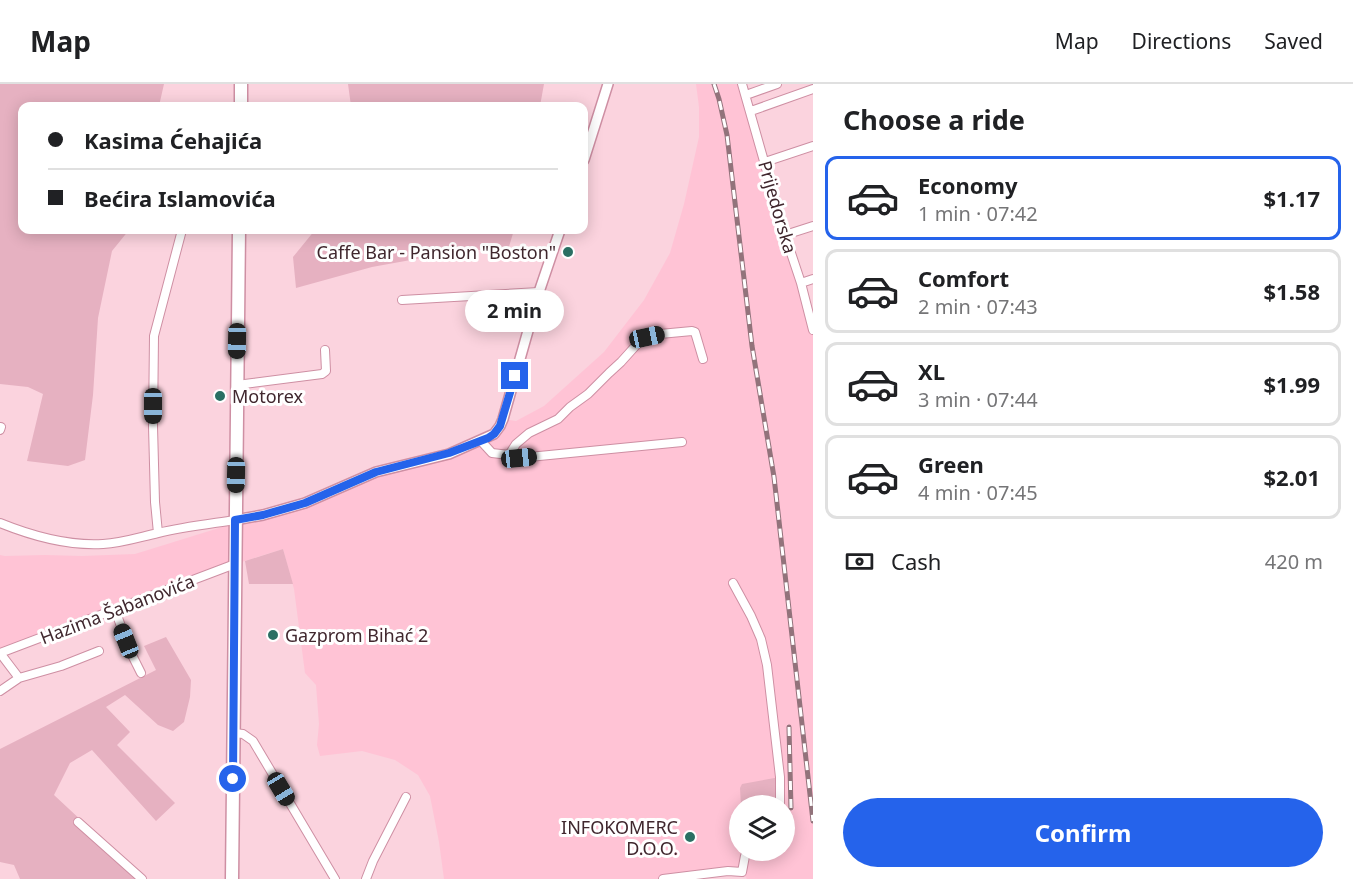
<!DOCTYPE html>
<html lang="en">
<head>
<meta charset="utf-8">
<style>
  body { margin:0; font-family:"Noto Sans",sans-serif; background:#f2f2f2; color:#202124; height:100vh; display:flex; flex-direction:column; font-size:22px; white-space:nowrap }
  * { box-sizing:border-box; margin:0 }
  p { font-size:20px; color:#757577 }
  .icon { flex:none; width:33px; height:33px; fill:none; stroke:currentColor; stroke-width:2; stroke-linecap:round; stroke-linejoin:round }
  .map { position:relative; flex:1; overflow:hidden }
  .side { display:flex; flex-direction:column; background:#fff; width:540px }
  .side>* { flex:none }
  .guide { position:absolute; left:18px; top:18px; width:570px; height:132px; border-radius:12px; box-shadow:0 3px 15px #0003; display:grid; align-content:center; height:132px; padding:0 30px; background:#fff }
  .controls { position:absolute; left:729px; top:711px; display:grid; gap:12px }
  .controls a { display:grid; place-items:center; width:66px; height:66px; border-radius:50%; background:#fff; box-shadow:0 3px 15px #0003; font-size:30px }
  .end { position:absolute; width:27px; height:27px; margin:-14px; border:8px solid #2563eb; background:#fff; box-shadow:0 0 0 3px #fff }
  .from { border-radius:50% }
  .bubble { position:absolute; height:42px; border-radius:21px; background:#fff; box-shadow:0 3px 15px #0003; font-size:20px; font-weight:700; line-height:42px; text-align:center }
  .car { position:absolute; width:18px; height:36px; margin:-18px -9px; border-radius:8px; box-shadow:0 0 4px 2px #0007; background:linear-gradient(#222 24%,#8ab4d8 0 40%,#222 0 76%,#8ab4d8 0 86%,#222 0) }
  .guide b { display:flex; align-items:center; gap:21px; height:57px; font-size:22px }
  .guide b+b { border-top:2px solid #e0e0e0 }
  .guide i { width:15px; height:15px; background:#202124 }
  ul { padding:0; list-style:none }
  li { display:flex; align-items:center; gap:18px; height:84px; margin:0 12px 9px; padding:0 18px; border:3px solid #e0e0e0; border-radius:12px }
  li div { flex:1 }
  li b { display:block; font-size:22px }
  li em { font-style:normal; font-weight:700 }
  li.on { border-color:#2563eb }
  li>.icon { width:54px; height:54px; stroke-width:1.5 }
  h2 { padding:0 30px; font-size:27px; line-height:72px }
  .pay { display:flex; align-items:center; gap:15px; height:66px; padding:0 30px; font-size:22px }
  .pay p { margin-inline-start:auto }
  .primary-button { display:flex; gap:12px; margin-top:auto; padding:12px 30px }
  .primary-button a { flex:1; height:69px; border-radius:36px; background:#2563eb; color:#fff; font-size:24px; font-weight:700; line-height:69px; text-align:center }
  header { display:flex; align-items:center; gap:36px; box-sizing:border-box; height:84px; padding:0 30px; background:#fff; border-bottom:2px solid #e0e0e0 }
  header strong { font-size:28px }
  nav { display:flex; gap:33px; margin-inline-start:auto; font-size:21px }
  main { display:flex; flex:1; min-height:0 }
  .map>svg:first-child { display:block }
  .built { fill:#ffc3d5; fill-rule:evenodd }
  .green { fill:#e6b1c1 }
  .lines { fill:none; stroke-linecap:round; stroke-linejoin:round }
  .minor-casing { stroke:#ce8fa3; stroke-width:10 }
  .tertiary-casing { stroke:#ce8fa3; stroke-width:12 }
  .primary-casing { stroke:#ce8fa3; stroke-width:15 }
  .minor { stroke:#fff; stroke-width:8 }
  .tertiary { stroke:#fff; stroke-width:9 }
  .primary { stroke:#fff; stroke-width:12 }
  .rail-casing { stroke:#92737b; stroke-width:5 }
  .rail { stroke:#fff; stroke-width:3; stroke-dasharray:9; stroke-linecap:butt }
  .route { stroke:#2563eb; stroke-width:8 }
  .poi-dot { fill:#2b6f63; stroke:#fff; stroke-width:2 }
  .labels { text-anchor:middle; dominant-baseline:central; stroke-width:6; stroke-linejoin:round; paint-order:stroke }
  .street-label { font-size:18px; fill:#40272e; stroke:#fff }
  .poi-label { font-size:18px; fill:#40272e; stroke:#fff; text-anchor:end }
</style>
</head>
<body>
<header>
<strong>Map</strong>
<nav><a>Map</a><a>Directions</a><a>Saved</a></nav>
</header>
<main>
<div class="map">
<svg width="813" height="795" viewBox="0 0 813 795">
  <rect width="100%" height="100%" fill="#fbd3de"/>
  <path class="built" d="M696,0H741L808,226L813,250V795H747L742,788L663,795H444L439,758L430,712L418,691L395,676L362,667L320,672L317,661L319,640L316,601L305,589L294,505L283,465L235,480L0,569V471L5,472L45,471L82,472L135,470L235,439L488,354L503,335L516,337L544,322L604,268L644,216L670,169L684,120L699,53V23ZM740,722H784V766H740Z"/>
  <path class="green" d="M0,0H164L159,22H22V146H129L112,167L98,234L93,311L85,376L68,382L27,377L43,310L28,303L0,300Z
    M348,0H544L540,22H351Z
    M315,146H514L508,166H466L372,183L296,204L293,173Z
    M283,465L293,500H249L245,477Z
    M166,553L191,596L190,613L184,638L173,647L158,641L125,611L106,623L130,648L117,661L175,719L156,737L92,666L70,679L54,711L141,792L139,795H20L14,781L0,778V665L156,586L144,562Z
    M780,693L783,721H741L740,704L742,700Z"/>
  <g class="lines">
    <g class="minor-casing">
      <path id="minor" d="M742,0L785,151L801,199L813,246
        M746,11L777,0
        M751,27L813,5
        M765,78L813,62
        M785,151L813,142
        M801,199L813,195
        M402,216L539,208
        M237,301L322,290L326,287L325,266
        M0,346L1,343
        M481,357L492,369L509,371L519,374L682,358
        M509,371L516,360L529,349L558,335L570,323L588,310L609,289L621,278L639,258L647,253L660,250L692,247L695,248L703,275
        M0,439C32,452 69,462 103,460C122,459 140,453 158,449C183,443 209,440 235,436
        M158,449L155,418L153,342L154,252L182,146
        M733,499L751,532L761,555L767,581L780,693V722
        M115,526L131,569L141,589
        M0,569L235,480
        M0,569L19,594
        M0,607L19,594L61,582L99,567
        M234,649L243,650L253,657L335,795
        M78,738L142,795
        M742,788L745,772L749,766
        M366,795L373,777L406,713
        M663,795L728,787L742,788"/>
    </g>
    <g class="tertiary-casing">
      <path id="tertiary" d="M584,76L608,0
        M235,436L263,431L305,419L376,388L449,370L494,350L500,342L503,335L539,208L560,146"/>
    </g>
    <g class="primary-casing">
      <path id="primary" d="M241,22V0
        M232,795L239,146"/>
    </g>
    <use href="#minor" class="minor"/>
    <use href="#tertiary" class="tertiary"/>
    <use href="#primary" class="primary"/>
    <g class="rail-casing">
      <path id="rail" d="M714,0L719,15L727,51L752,262L774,393L813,737
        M789,643L791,724"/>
    </g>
    <use href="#rail" class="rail"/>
  </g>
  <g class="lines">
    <path class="route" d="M233,695L235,436L263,431L305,419L376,388L449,369L488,354L494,350L500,342L515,292"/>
  </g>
  <g class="poi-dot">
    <circle cx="568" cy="168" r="6"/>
    <circle cx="220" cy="312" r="6"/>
    <circle cx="273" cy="551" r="6"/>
    <circle cx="690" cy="753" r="6"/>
  </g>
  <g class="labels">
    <g class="street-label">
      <text transform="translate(778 123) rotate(74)">Prijedorska</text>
      <text transform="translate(117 525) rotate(-21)">Hazima Šabanovića</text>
    </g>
    <g class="poi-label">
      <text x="556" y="168">Caffe Bar - Pansion "Boston"</text>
      <text x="232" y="312" text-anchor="start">Motorex</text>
      <text x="285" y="551" text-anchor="start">Gazprom Bihać 2</text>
      <text x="678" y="743">INFOKOMERC<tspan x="678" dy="21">D.O.O.</tspan></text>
    </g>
  </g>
</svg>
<div class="controls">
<a><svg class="icon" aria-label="layers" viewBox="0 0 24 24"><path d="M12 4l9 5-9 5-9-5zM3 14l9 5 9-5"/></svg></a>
</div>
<i class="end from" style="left:233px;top:695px"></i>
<i class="end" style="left:515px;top:292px"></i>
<div class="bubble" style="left:465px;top:206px;width:99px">2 min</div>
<i class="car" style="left:647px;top:253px;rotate:78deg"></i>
<i class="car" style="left:237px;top:257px;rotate:181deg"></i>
<i class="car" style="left:153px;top:322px;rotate:180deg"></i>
<i class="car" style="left:519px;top:374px;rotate:84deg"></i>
<i class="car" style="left:236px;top:391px;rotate:181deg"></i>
<i class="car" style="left:126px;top:557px;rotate:338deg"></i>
<i class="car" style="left:281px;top:705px;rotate:149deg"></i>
<div class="guide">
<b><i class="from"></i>Kasima Ćehajića</b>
<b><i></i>Bećira Islamovića</b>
</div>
</div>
<section class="side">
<h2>Choose a ride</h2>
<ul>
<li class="on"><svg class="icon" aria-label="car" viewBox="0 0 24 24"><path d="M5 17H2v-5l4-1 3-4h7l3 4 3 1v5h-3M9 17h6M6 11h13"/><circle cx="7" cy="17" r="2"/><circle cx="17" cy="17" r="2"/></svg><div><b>Economy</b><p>1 min · 07:42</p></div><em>$1.17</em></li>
<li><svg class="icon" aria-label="car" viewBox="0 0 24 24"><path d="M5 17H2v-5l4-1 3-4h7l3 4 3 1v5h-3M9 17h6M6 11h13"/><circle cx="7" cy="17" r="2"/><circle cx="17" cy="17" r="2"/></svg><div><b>Comfort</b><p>2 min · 07:43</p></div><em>$1.58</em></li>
<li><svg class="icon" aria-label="car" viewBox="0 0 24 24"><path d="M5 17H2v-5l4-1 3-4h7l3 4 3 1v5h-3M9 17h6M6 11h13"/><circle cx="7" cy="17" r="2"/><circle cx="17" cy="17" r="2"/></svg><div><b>XL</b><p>3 min · 07:44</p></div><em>$1.99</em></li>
<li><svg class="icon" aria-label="car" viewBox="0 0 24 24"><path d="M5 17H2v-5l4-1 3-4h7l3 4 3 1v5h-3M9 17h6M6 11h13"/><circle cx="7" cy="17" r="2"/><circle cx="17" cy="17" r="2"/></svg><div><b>Green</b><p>4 min · 07:45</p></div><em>$2.01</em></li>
</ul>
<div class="pay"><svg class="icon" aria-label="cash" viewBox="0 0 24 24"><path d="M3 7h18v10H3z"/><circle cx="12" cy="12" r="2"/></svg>Cash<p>420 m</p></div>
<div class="primary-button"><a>Confirm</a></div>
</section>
</main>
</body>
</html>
